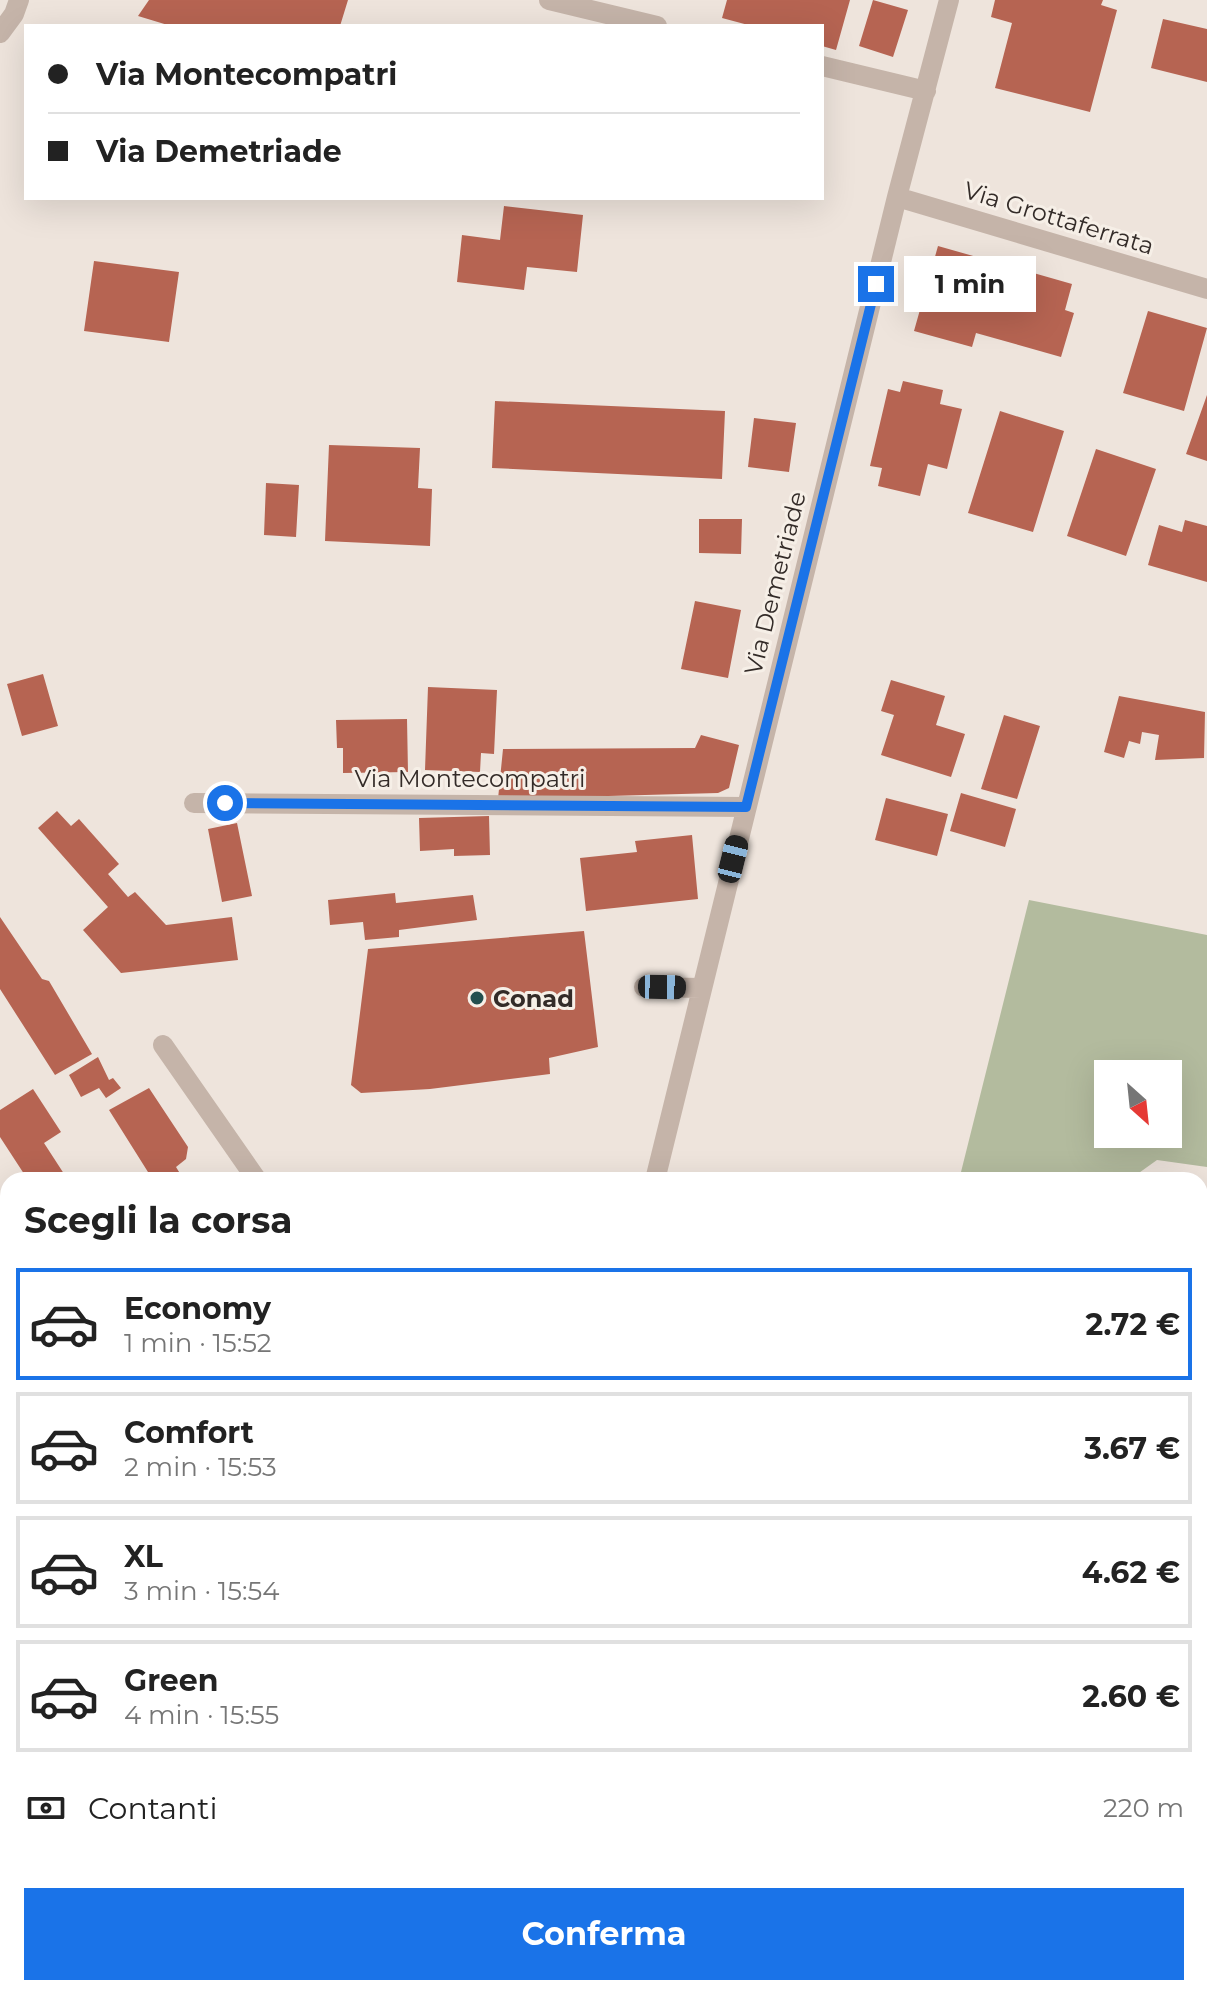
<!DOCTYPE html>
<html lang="it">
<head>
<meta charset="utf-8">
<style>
  body { margin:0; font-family:Montserrat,sans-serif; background:#f2f2f2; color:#222; height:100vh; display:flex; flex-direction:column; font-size:30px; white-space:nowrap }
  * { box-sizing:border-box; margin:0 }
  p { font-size:26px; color:#767676 }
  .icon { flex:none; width:44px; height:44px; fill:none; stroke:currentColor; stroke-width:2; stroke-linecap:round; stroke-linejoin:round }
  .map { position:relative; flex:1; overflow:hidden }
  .sheet { position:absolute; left:0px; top:1172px; width:1208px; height:824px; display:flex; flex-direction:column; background:#fff; border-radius:24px 24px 0 0; box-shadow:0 8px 32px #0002 }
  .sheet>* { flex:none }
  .hud { position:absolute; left:24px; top:24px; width:800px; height:176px; border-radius:0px; box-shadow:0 8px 32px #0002; display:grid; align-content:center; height:176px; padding:0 24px; background:#fff }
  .needle { width:52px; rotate:153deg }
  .buttons { position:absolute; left:1094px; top:1060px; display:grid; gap:16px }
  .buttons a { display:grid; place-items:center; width:88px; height:88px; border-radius:0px; background:#fff; box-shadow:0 8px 32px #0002; font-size:40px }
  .end { position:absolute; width:36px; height:36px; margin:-18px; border:10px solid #1a73e8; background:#fff; box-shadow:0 0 0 4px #fff }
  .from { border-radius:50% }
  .bubble { position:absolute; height:56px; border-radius:0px; background:#fff; box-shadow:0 8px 32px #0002; font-size:26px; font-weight:700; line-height:56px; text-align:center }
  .car { position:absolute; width:24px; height:48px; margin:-24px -12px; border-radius:10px; box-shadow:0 0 6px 2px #0007; background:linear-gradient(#222 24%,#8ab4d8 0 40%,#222 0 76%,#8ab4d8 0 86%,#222 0) }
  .hud b { display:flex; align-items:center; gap:28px; height:76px; font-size:30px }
  .hud b+b { border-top:2px solid #e0e0e0 }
  .hud i { width:20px; height:20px; background:#222 }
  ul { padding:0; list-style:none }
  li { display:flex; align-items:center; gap:24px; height:112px; margin:0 16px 12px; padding:0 8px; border:4px solid #e0e0e0; border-radius:0px }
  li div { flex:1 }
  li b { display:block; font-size:30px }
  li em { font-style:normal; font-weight:700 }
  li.on { border-color:#1a73e8 }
  li>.icon { width:72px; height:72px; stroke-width:1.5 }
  h2 { padding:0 24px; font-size:36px; line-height:96px }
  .pay { display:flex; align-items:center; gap:20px; height:88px; padding:0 24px; font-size:30px }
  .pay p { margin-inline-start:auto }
  .action { display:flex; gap:16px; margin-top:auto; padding:16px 24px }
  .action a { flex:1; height:92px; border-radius:0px; background:#1a73e8; color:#fff; font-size:32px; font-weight:700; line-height:92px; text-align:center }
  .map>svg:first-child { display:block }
  .green { fill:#b3bb9e; fill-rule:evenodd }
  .building { fill:#b66452 }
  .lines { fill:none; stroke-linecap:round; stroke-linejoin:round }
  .path { stroke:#b09e94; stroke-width:5; stroke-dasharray:4 4; stroke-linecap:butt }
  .minor { stroke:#c5b4a9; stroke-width:20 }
  .major { stroke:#73615b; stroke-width:20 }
  .route { stroke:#1a73e8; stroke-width:10 }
  .poi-dot { fill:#234f4f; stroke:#f6efe7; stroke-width:3 }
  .labels { text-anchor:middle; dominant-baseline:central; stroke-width:6; stroke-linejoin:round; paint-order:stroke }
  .street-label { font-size:24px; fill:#332b28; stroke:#f6efe7 }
  .poi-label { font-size:24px; font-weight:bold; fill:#332b28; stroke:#f6efe7; text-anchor:start }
</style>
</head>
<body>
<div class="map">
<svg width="1207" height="1996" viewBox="0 0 1207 1996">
  <rect width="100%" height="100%" fill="#eee4dc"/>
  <path class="green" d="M1029,900L1207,935V1167L1157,1160L1129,1180H959ZM1108,1074H1168V1134H1108Z
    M1200,1339L1207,1349V1623L1200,1628Z"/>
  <path class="building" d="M149,0H348L340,26H171L138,16Z
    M727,0H850L836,50L822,46V26H752L722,18Z
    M873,0L908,10L893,57L859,46Z
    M995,0H1103L1101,5L1117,10L1090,112L995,88L1012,23L991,17Z
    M1163,19L1207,29V82L1151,68Z
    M504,206L583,215L577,272L527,267L524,290L457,282L462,235L500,240Z
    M938,246L1072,284L1065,310L1074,313L1061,357L976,333L972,347L914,331Z
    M94,261L179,272L169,342L84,331Z
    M1148,311L1207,328L1184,411L1123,393Z
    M903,381L943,390L940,404L962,409L947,469L928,464L920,496L878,486L882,468L870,466L888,389L900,392Z
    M1207,395V461L1186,454Z
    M495,401L725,411L722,479L492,468Z
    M1000,411L1064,431L1033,532L968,513Z
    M754,418L796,423L789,472L748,467Z
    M329,445L420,448L418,488L432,489L430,546L325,541Z
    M1096,449L1156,469L1126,556L1067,536Z
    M266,483L299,485L296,537L264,535Z
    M699,519H742L741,554L699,553Z
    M1185,520L1207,526V582L1148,565L1159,525L1182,532Z
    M695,601L741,610L728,678L681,669Z
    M43,674L58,726L22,736L7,684Z
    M891,680L945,696L936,725L965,734L951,777L881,755L894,715L881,711Z
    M428,687L497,690L494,754L481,753L480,772L425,770Z
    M1119,696L1205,712L1204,758L1155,760L1159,735L1142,732L1140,744L1129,741L1124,758L1104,752Z
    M1004,715L1040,726L1017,799L981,789Z
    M407,719L408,772L343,773V748H337L336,720Z
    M701,735L739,745L729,788L718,793L498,799L503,749L695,748Z
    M961,793L1016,809L1005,847L950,831Z
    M886,798L948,814L937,856L875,840Z
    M57,811L71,826L79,819L119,864L108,874L128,897L135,892L166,925L232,917L238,960L121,973L83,930L108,907L38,828Z
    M489,816L490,855L454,856V849L420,851L419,818Z
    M237,823L252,896L222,902L208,829Z
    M692,835L698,899L586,911L580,858L637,852L635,841Z
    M395,893L396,903L473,895L477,920L399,930V937L365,940L363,922L330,925L328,900Z
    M0,917L42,979L49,981L92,1054L55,1075L0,989Z
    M584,931L598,1047L549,1058L550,1074L430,1089L361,1093L351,1085L368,949Z
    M98,1057L109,1080L113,1078L121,1088L106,1098L99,1088L81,1097L69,1075Z
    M149,1088L188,1147L186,1159L176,1167L184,1180H153L109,1110Z
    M33,1089L61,1132L44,1143L68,1180H28L0,1137V1110Z
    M1200,1189L1207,1190V1264L1200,1267Z
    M0,1250L8,1263V1287L0,1274Z
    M0,1312L8,1322V1354L0,1360Z
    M8,1366V1402L0,1392V1373Z
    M8,1598V1661L3,1664L0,1658V1602Z
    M0,1673L8,1681V1719L0,1711Z
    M1207,1704V1780L1200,1768V1708Z
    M1200,1825L1207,1837V1868L1200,1872Z
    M1207,1918V1951L1200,1940V1923Z
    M1200,1980L1207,1990V1996H1126L1121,1988H1200Z
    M396,1988H459L464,1996H405Z
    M564,1988H593L599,1996H566L562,1990Z
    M959,1988H1036L1038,1990L1029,1996H964Z"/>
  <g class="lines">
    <path class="path" d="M521,1988L527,1996"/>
    <path class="minor" d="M549,0L657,26
      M0,33L14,14L19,0
      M822,66L926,91
      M897,197L1207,289
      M194,803L746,807
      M644,987L701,988
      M163,1045L257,1180
      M655,1180L897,197L949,0
      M0,1229L8,1242
      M0,1438L8,1447
      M1200,1664L1207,1660
      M0,1765L8,1774
      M870,1988L876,1996
      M919,1988L924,1996"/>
    <path class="major" d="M0,1926L8,1923
      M0,1957L8,1954
      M322,1988L335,1996
      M793,1988L798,1996
      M0,1993L10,1988"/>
  </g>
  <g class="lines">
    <path class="route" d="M225,803L746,807L876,284"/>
  </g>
  <circle class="poi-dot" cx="477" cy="998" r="8"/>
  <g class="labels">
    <g class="street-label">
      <text transform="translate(1059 218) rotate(17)">Via Grottaferrata</text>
      <text transform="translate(775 583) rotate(-76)">Via Demetriade</text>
      <text x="470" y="778">Via Montecompatri</text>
    </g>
    <g class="poi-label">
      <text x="493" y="998">Conad</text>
    </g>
  </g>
</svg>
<div class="buttons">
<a><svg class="needle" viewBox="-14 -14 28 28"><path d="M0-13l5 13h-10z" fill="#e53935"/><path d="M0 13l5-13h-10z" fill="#767676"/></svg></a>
</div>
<i class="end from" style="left:225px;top:803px"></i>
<i class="end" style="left:876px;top:284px"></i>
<div class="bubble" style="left:904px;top:256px;width:132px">1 min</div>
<i class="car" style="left:733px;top:859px;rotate:14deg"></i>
<i class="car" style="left:662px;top:987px;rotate:91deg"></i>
<div class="hud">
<b><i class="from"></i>Via Montecompatri</b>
<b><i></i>Via Demetriade</b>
</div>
<section class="sheet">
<h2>Scegli la corsa</h2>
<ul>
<li class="on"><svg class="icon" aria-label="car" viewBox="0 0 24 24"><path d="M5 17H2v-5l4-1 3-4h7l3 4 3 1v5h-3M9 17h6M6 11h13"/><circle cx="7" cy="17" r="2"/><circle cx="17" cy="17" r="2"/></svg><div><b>Economy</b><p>1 min · 15:52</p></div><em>2.72 €</em></li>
<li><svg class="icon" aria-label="car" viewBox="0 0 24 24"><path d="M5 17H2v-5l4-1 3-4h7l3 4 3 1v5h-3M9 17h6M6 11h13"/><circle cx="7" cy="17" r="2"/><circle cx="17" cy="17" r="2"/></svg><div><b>Comfort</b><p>2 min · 15:53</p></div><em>3.67 €</em></li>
<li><svg class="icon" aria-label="car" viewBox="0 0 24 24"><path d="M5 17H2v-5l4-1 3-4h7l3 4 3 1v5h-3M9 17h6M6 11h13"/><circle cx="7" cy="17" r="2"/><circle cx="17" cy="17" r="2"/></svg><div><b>XL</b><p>3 min · 15:54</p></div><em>4.62 €</em></li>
<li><svg class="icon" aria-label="car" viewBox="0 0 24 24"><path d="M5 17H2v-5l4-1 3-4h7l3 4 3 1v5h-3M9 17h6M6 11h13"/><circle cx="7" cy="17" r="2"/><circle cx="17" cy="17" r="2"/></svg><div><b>Green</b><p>4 min · 15:55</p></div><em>2.60 €</em></li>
</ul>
<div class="pay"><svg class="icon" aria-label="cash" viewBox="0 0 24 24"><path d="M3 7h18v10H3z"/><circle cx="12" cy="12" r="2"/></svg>Contanti<p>220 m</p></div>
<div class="action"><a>Conferma</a></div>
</section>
</div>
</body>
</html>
